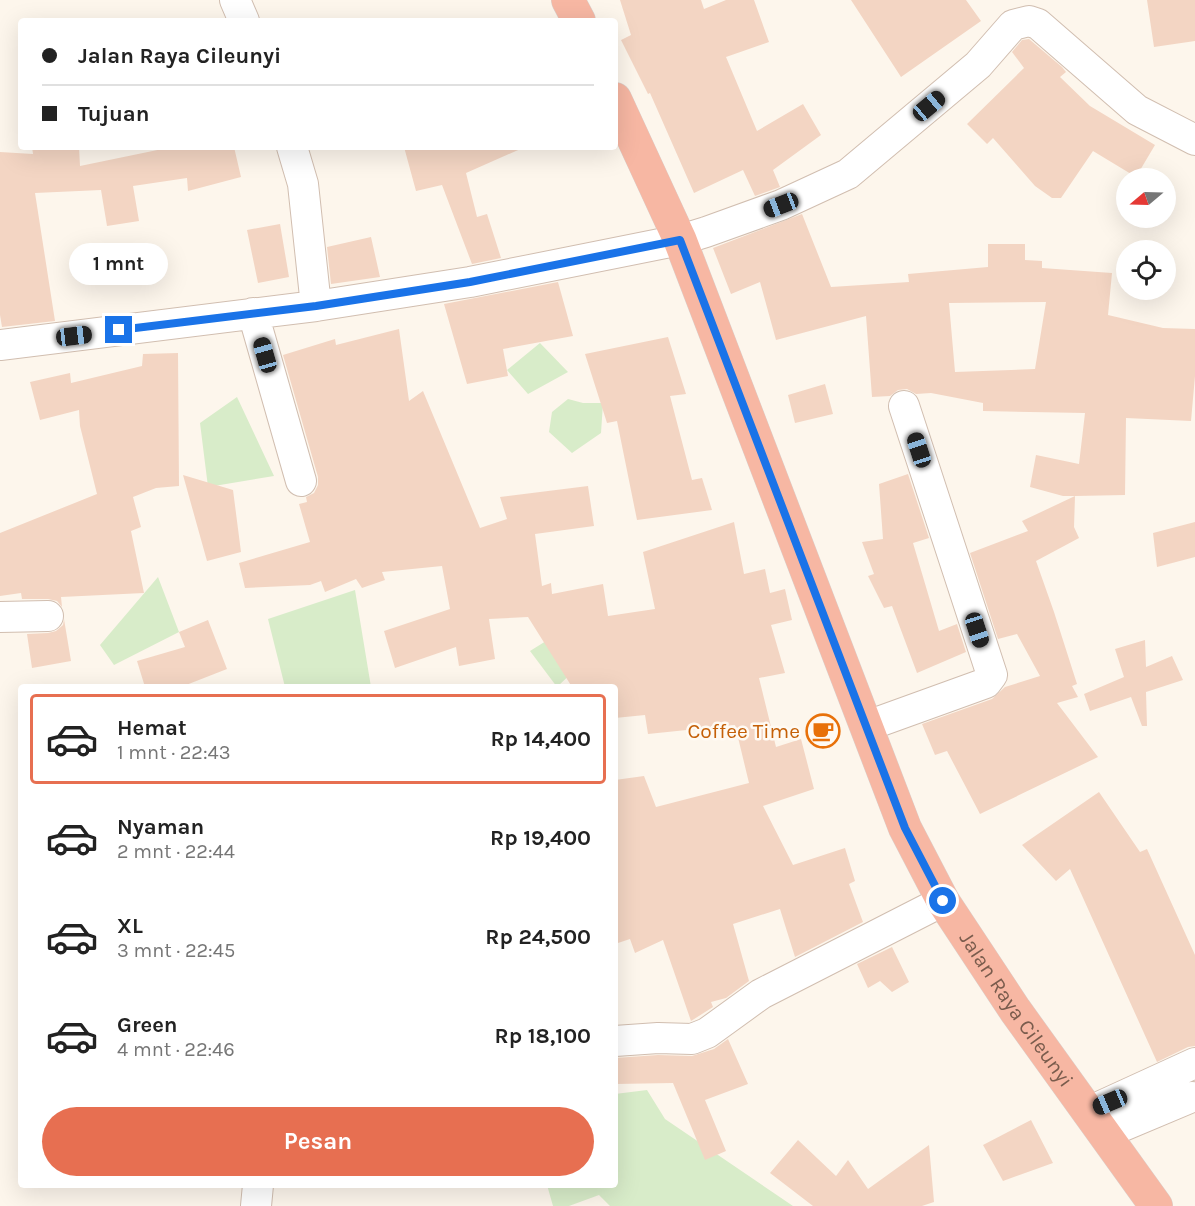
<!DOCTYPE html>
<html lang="id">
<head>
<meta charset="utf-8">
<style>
  body { margin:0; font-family:Karla,sans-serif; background:#f2f2f2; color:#222; height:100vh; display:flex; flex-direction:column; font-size:22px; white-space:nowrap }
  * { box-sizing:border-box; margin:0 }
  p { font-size:20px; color:#767676 }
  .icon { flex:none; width:33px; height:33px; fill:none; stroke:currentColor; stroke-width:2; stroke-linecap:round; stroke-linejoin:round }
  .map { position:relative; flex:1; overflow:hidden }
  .panel { position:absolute; left:18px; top:684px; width:600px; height:504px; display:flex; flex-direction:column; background:#fff; border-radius:6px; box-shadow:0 6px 24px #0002 }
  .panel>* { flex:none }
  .banner { position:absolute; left:18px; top:18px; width:600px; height:132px; border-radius:6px; box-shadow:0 6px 24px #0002; display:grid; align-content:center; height:132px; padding:0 24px; background:#fff }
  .needle { width:39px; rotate:251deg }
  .controls { position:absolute; left:1116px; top:168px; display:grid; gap:12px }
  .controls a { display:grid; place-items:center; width:60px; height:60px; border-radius:50%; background:#fff; box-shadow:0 6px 24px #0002; font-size:30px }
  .end { position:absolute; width:27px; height:27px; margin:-14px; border:8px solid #1a73e8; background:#fff; box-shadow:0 0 0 3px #fff }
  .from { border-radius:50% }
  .bubble { position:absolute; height:42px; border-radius:21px; background:#fff; box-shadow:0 6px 24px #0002; font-size:20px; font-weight:700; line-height:42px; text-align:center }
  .car { position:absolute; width:18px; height:36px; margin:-18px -9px; border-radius:8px; box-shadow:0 0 4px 2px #0007; background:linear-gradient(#222 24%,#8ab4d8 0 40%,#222 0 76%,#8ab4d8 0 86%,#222 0) }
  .banner b { display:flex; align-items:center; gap:21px; height:57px; font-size:22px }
  .banner b+b { border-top:2px solid #e0e0e0 }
  .banner i { width:15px; height:15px; background:#222 }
  ul { padding:10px 0 0; list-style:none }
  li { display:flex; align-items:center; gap:18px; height:90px; margin:0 12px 9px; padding:0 12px; border:3px solid transparent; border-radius:6px }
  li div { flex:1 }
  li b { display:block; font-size:22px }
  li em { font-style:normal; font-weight:700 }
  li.selected { border-color:#e76f51 }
  li>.icon { width:54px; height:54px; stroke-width:1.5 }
  .primary-button { display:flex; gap:12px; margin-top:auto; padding:12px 24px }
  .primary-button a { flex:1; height:69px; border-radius:36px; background:#e76f51; color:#fff; font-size:24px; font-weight:700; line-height:69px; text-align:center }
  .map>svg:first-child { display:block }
  .green { fill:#d8ecc9 }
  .building { fill:#f3d5c3; fill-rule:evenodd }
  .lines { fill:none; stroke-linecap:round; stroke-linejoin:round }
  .minor-casing { stroke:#d1beb0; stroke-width:32 }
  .highway-casing { stroke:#dad1cd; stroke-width:34 }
  .minor { stroke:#fff; stroke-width:30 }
  .highway { stroke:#f7b7a3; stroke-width:33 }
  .route { stroke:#1a73e8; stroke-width:8 }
  .labels { text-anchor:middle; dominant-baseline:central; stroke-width:5; stroke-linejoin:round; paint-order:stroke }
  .food-label { font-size:21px; fill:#c56008; stroke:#fffaf3; text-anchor:end }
  .street-label { font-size:21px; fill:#7a5c4d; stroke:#fffaf3 }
</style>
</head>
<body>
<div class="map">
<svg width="1195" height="1206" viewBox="0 0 1195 1206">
  <rect width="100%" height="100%" fill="#fdf6ec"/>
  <path class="green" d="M540,343L568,372L528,394L507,370Z
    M237,397L274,476L208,487L200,423Z
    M568,399L583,403H603L601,433L572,453L549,432L552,412Z
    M158,577L179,632L114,665L100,645Z
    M355,590L371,687H285L268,619Z
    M554,636L579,666L557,687L530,651Z
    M647,1090L665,1119L793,1206H610L599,1195L569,1206H553L547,1185H615V1094Z"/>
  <path class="building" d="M620,0H701L704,9L726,0H754L769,42L726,57L757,131L803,104L821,135L773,170L780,187L755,196L743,170L694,193L650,93L648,94L621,40L631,35Z
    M851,0H966L981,21L901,77Z
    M1147,0H1195V41L1154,47Z
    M1029,39L1062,67L1066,72L1060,77L1090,106L1155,145L1136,177L1093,151L1061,198H1052L1035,186L993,138L987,144L967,124L1024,68L1012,52L1022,40Z
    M32,147H79L80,166L172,147H234L241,177L188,191L187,178L133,186L139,221L107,226L101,190L35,193L55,321L2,327L0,315V152L33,154Z
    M404,147H525L466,173L477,217L487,214L501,258L472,264L442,185L416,191Z
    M802,214L831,287L909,282L908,274L988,267V244H1025V260L1042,261V268L1112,273L1108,315L1163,328L1195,329V376L1191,421L1126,418L1125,495L1075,496L1074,527L1079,538L1036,561L1054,612L1077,684L1072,686L1078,697L1057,703L1098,757L980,814L947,751L935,755L922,724L992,699L1005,687L1040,676L1017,634L998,639L970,553L1028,531L1022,521L1075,496H1063L1030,487L1036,455L1079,464L1085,413L983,411V403L931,393L916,394L907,389L898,390L890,396L872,397L866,316L776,340L760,282L731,294L713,248ZM1046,302L1035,369L955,372L949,303Z
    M280,224L289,277L258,283L247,230Z
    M371,237L380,277L331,284L327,247Z
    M558,282L573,336L503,349L508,376L467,384L444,304Z
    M399,329L409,401L423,391L480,528L507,519L500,497L588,486L594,526L535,534L542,586L551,583L552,594L603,584L608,616L655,609L643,552L734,522L744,574L765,569L770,593L785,589L792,620L771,625L785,673L759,678L776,747L801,739L814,789L763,806L793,865L845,848L855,881L849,884L863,922L795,957L780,909L733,924L749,981L726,998L711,1002L713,1007L691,1021L663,940L635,953L630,939L615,944V780L644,776L656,807L749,783L735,725L648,734L645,715L615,718V687H572L528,617L489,619L495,659L459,666L456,647L395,668L384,631L450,609L442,566L382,572L385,580L362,588L356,579L325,592L321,581L310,585L245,588L239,563L310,542L299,504L307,502L306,497L314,493L318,485V477L283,355L335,339L336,345Z
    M668,337L686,394L670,396L692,480L702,478L712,510L637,520L617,421L607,423L585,354Z
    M178,353L179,486L156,488L133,497L141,527L131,531L144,593L61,597L62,607L57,601L48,599H22L21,593L0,596V533L97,494L80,426L79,410L40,420L30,382L70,373L71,383L142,366L143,354Z
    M825,384L833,414L795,423L788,395Z
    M908,474L929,538L913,543L939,631L957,624L966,652L917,673L892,606L884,608L868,576L874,574L862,542L883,539L879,484Z
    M183,475L233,490L241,552L207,561Z
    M1195,522V557L1157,567L1153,533Z
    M64,619L71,661L32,668L27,634L48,633L56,631L63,625Z
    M208,620L227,669L181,687H145L137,661L185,647L179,632Z
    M1145,640L1146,667L1172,656L1183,680L1146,692L1147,726H1142L1131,697L1090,711L1084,694L1124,677L1115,649Z
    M1099,792L1140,852L1147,849L1195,955V1046L1188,1047L1157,1062L1070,869L1056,881L1022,845Z
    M892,947L909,982L892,992L880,981L868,988L857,964Z
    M728,1039L748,1084L705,1100L726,1151L705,1160L673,1083L615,1084V1058L658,1055L692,1056L714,1049Z
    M1031,1120L1053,1163L1003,1181L983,1145Z
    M798,1140L836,1176L848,1160L868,1189L929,1145L934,1202L922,1206H813L770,1173Z"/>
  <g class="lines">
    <g class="minor-casing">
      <path id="minor" d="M235,0L244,21
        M292,147L303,184L316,306
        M253,313L301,481
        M0,345L316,306L470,282L680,240L706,232L781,205L848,174L978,65L1013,25L1029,21L1038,24L1137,110L1195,140
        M0,617L48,616
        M867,726L986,683L992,675L904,406
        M615,1041L658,1038L692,1039L707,1033L761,994L943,901
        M1088,1112L1195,1063
        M1104,1134L1192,1097
        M256,1206L258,1185"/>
    </g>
    <g class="highway-casing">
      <g id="highway">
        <path d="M568,0L579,21"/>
        <path id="s1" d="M615,99L680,240L905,828L943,901L1015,1010L1156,1206"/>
      </g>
    </g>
    <use href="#minor" class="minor"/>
    <use href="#highway" class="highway"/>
  </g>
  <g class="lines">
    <path class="route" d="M119,330L316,306L470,282L680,240L905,828L943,901"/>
  </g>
  <defs>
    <g id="cafe-ring" transform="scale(1.725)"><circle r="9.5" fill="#fffaf3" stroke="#e8710a" stroke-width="1.5"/><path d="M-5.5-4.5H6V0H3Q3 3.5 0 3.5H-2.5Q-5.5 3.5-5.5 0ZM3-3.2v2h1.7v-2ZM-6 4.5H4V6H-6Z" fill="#e8710a"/></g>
  </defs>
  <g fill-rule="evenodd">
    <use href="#cafe-ring" x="823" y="731"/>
  </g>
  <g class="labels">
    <g class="food-label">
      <text x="800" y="731">Coffee Time</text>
    </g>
    <g class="street-label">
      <text stroke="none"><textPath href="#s1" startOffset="998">Jalan Raya Cileunyi</textPath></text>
    </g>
  </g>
</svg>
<div class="controls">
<a><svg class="needle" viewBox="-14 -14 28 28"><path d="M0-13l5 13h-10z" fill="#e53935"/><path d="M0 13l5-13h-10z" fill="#767676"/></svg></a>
<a><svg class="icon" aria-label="locate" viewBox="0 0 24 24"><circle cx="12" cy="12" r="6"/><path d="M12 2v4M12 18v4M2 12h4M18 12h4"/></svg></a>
</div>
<i class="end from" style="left:943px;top:901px"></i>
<i class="end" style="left:119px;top:330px"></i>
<div class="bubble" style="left:69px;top:243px;width:99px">1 mnt</div>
<i class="car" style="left:929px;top:106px;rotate:50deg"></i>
<i class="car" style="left:781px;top:205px;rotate:249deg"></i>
<i class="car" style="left:74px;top:336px;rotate:83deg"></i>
<i class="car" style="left:265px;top:355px;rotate:344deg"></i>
<i class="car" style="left:919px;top:450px;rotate:342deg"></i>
<i class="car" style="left:977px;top:630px;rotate:162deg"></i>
<i class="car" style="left:1110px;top:1102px;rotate:247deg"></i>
<div class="banner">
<b><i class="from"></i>Jalan Raya Cileunyi</b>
<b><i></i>Tujuan</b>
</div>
<section class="panel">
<ul>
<li class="selected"><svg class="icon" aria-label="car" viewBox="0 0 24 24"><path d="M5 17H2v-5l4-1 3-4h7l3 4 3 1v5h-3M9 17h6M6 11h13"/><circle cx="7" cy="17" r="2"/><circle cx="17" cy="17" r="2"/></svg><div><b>Hemat</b><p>1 mnt · 22:43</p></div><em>Rp 14,400</em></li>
<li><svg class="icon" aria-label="car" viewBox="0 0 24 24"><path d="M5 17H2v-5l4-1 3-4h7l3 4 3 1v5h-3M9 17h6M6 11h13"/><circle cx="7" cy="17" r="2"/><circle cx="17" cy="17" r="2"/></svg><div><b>Nyaman</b><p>2 mnt · 22:44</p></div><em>Rp 19,400</em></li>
<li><svg class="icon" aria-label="car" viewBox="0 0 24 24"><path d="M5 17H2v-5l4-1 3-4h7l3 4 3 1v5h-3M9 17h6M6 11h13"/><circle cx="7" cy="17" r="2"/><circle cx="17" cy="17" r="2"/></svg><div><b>XL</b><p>3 mnt · 22:45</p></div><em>Rp 24,500</em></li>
<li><svg class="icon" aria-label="car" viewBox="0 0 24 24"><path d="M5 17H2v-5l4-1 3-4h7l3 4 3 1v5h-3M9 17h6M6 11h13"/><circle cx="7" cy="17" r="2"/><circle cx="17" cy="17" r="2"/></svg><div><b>Green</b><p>4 mnt · 22:46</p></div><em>Rp 18,100</em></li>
</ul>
<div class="primary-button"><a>Pesan</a></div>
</section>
</div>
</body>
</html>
